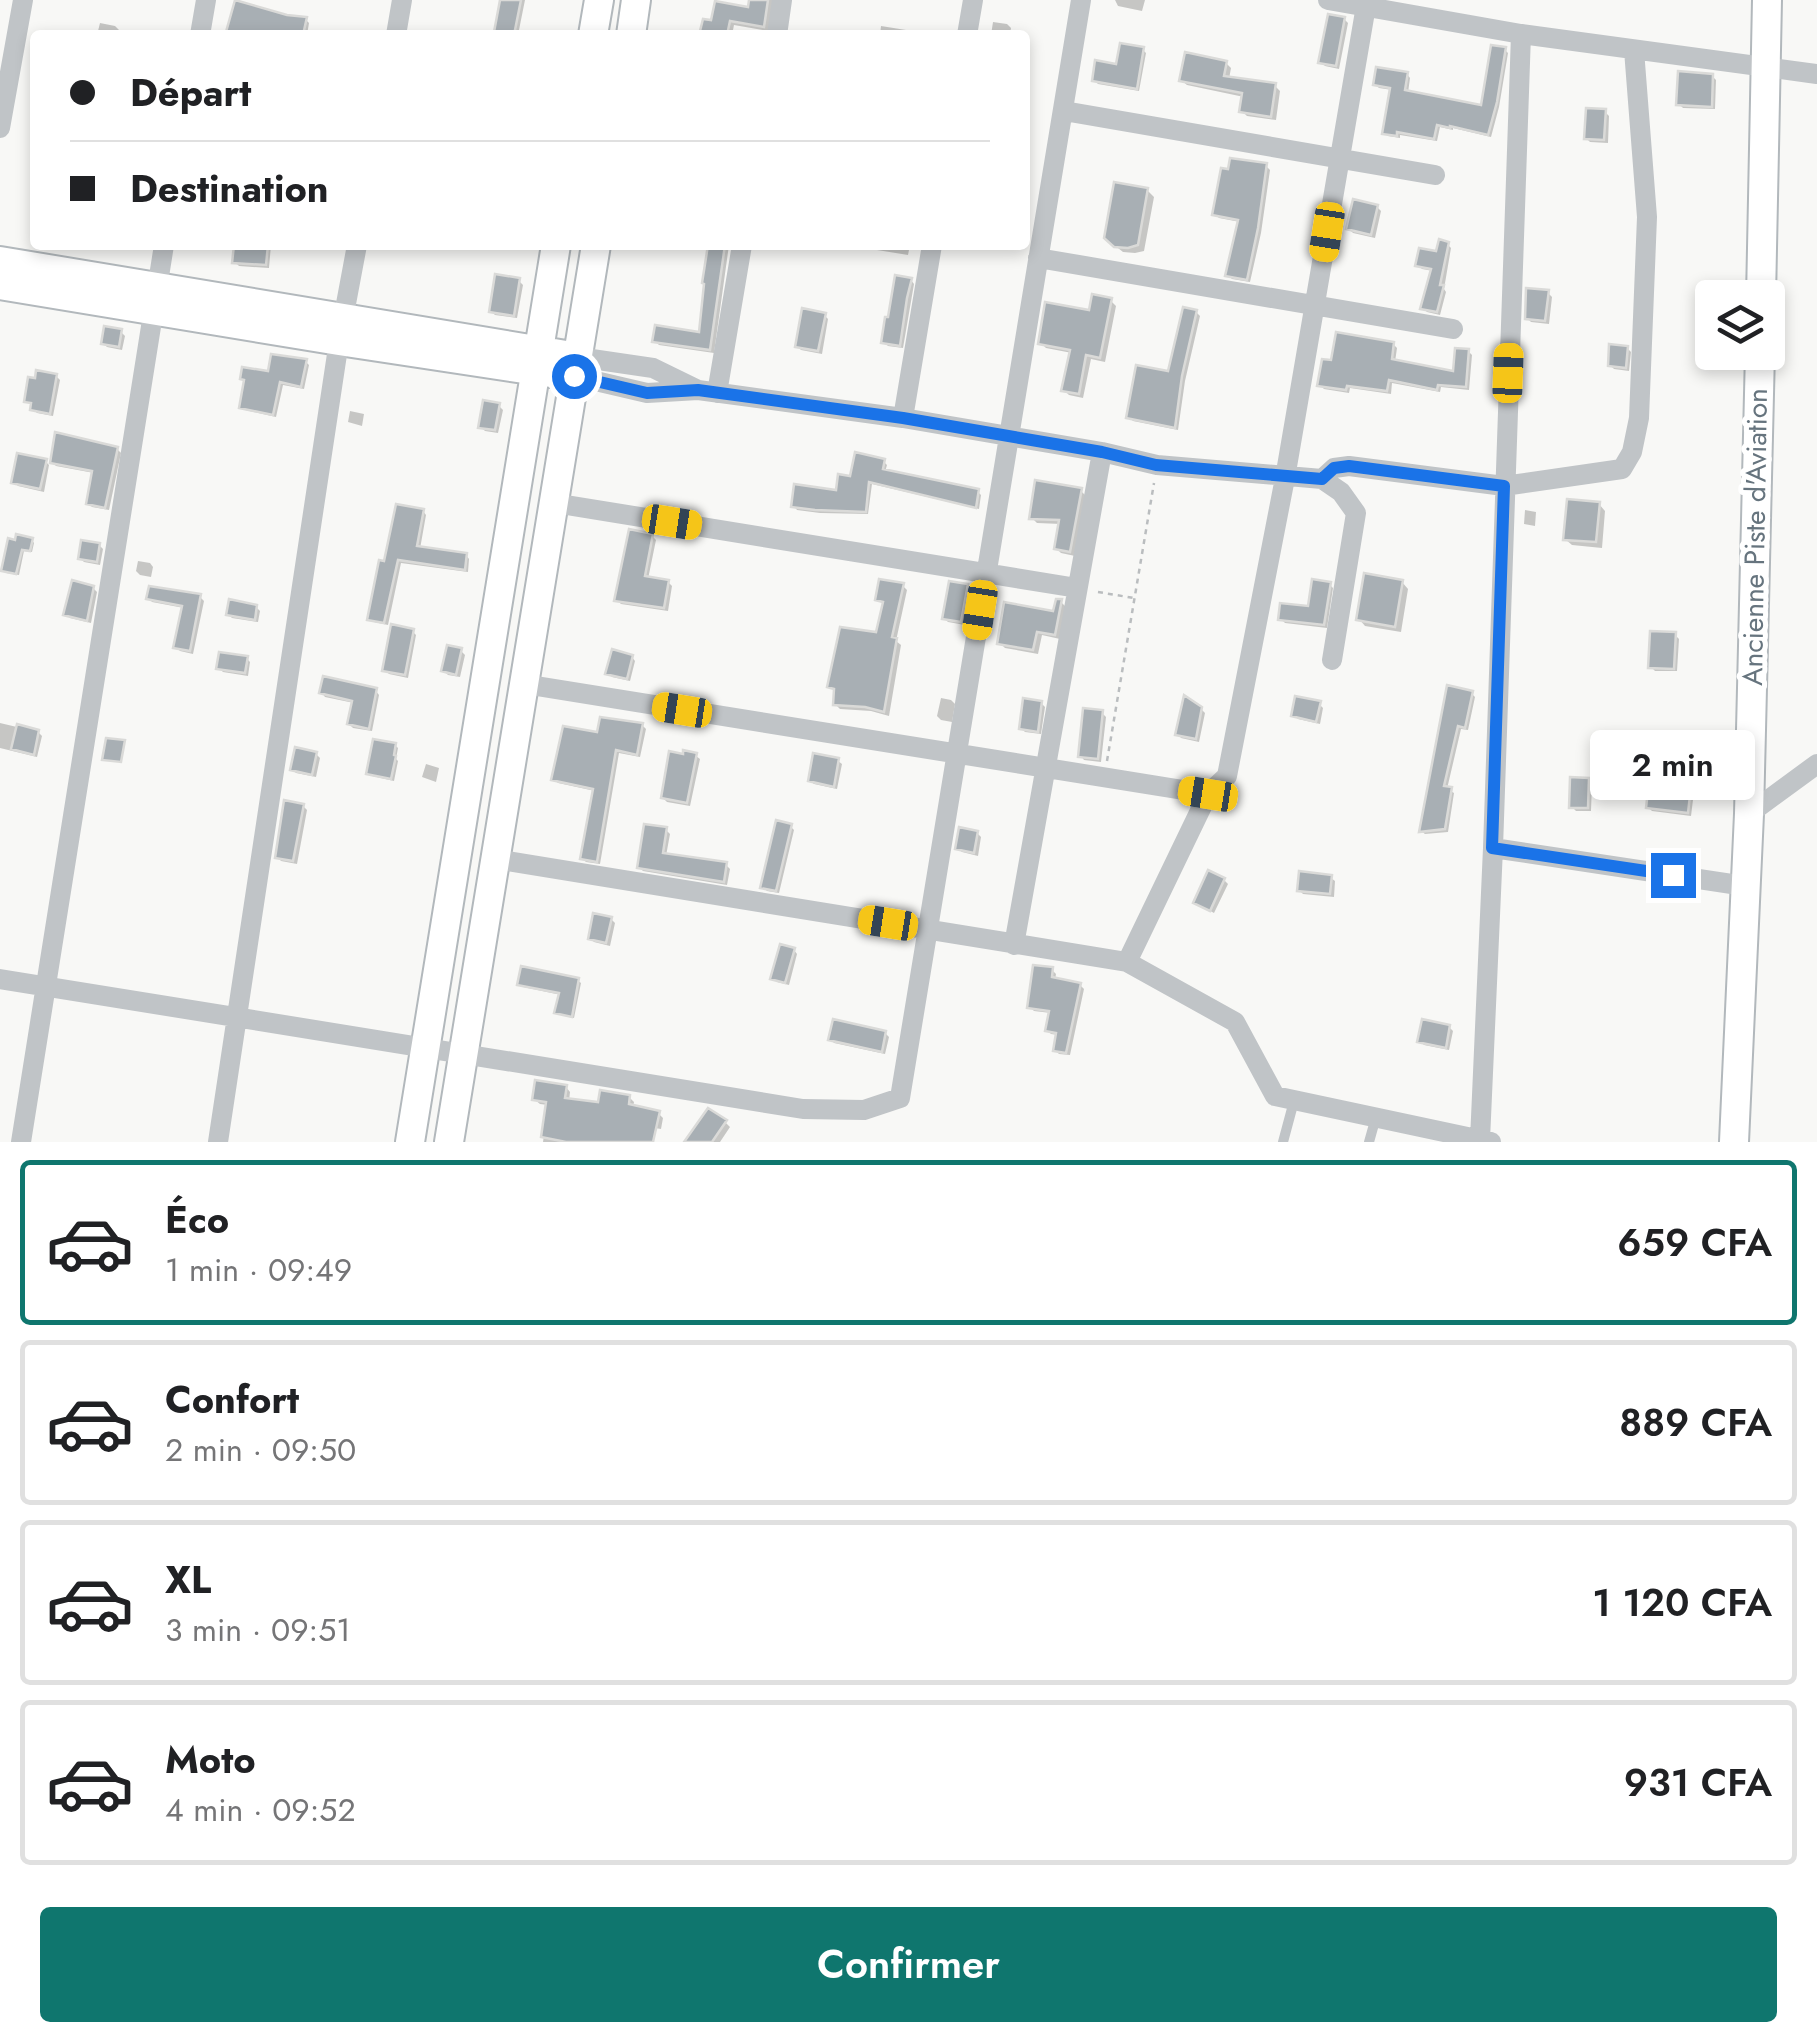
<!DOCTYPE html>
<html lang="fr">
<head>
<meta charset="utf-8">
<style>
  body { margin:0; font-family:Jost,sans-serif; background:#f6f6f6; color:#202124; height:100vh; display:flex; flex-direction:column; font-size:38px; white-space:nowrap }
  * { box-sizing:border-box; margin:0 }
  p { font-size:32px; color:#757577 }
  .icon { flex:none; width:55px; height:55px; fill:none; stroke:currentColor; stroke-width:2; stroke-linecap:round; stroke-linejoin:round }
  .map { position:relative; height:1142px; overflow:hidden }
  .panel { display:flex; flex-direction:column; background:#fff; flex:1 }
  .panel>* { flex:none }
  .banner { position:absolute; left:30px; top:30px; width:1000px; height:220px; border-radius:10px; box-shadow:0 5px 15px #0003; display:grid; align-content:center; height:220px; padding:0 40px; background:#fff }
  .tools { position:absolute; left:1695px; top:280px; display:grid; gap:20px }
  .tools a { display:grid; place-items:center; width:90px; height:90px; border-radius:10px; background:#fff; box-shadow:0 5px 15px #0003; font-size:50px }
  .end { position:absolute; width:45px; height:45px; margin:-22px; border:12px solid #1a73e8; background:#fff; box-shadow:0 0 0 5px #fff }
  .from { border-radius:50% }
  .bubble { position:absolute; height:70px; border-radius:10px; background:#fff; box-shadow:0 5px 15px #0003; font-size:32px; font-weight:600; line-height:70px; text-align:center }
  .car { position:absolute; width:30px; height:60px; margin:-30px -15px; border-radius:12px; box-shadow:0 0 8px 2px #0007; background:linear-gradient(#f5c518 24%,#345 0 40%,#f5c518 0 76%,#345 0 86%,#f5c518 0) }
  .banner b { display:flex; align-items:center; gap:35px; height:95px; font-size:38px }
  .banner b+b { border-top:2px solid #e0e0e0 }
  .banner i { width:25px; height:25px; background:#202124 }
  ul { padding:18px 0 0; list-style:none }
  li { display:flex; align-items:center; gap:30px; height:165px; margin:0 20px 15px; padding:0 20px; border:5px solid #e0e0e0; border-radius:10px }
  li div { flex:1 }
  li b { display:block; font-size:38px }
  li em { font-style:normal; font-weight:600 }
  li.selected { border-color:#0f766e }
  li>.icon { width:90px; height:90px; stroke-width:1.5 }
  .action { display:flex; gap:20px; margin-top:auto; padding:20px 40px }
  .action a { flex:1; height:115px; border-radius:10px; background:#0f766e; color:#fff; font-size:40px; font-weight:600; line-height:115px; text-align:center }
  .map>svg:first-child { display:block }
  .shadow { fill:#0003 }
  .building { fill:#a8afb4; stroke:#dadad8; stroke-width:2.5 }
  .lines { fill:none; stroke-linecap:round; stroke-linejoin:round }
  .secondary-casing { stroke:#b2b8bc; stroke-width:32 }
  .path { stroke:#babdbf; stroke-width:2.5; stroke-dasharray:5 5; stroke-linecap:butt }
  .lane { stroke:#c0c4c7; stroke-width:10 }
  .street { stroke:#c0c4c7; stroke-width:20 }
  .secondary { stroke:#fff; stroke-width:28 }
  .route { stroke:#1a73e8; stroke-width:12 }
  .labels { text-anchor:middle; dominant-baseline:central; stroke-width:10; stroke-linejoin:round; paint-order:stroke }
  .street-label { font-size:28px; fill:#66747e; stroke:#fff }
</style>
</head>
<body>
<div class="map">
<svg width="1817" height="1142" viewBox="0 0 1817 1142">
  <rect width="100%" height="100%" fill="#f8f8f6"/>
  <path class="shadow" d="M503,0H525L518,35H497Z
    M751,0H774L769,31L734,25L732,35H702L713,23L750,10Z
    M1115,0H1145L1142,11L1118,6Z
    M237,3L305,19L309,23L307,35H232L228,31Z
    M1344,19L1348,23L1339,69L1325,66L1321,62Z
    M993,22L1007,24L1011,28L1010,35H991Z
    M100,23L115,26L119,30L118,35H97Z
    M881,26L906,30L910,35H880Z
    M1143,50L1146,53L1139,91L1098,84L1094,80Z
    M1505,50L1508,53L1499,107L1491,137L1453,128V130L1440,127L1437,141L1400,135V138L1388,136L1385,133L1392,90L1379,88L1375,84L1407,74L1410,78L1408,93L1483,108Z
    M1226,63L1231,68L1229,79L1275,86L1280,91L1276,120L1247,116L1242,111L1244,97L1187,85L1181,80Z
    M1712,76L1716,80L1715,109L1683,108L1679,104Z
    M1605,112L1609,116L1608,143L1590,142L1586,138Z
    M1266,166L1270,170L1261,233L1250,282L1232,279L1228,275L1240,222L1219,218L1215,214Z
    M1147,190L1154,197L1144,251L1135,253L1123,252L1113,244Z
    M1377,207L1381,211L1375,238L1353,233L1349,229Z
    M1447,244L1451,248L1444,289L1446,292L1440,315L1427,312L1423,308L1433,271L1422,269L1418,265L1437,254Z
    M236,245H271L269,268L239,266L235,262Z
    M710,245H729L714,353L659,345L655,341L701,335Z
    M873,245H910L908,255L877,250Z
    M911,280L914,284L903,348L888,346L884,342L890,320Z
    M519,281L523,285L517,318L495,315L491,311Z
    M1548,293L1552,297L1549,324L1531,322L1527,318Z
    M1111,301L1116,306L1105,362L1091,359L1083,398L1069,395L1064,390L1072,353L1046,348L1041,343Z
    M1196,312L1200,316L1185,381L1178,430L1133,421L1129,417L1170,374Z
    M824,315L828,319L822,354L801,350L797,346Z
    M121,332L125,336L122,350L107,347L103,343Z
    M1393,344L1397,348L1395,362L1456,374L1468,351L1472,355L1469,390L1441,387L1440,392L1392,383L1391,394L1350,388L1349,393L1324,389L1320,385L1333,363Z
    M1627,348L1631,352L1629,371L1614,369L1610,365Z
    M306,362L309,365L304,389L283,385L276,417L245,410L241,407L246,382L242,379L269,374Z
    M56,376L60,380L53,416L37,413L33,409V406L27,402Z
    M499,406L503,410L498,433L485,431L481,427Z
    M350,411L364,414L362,426L348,422Z
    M117,449L121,453L109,510L92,507L88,503L94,473L56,466L52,462Z
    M45,461L49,465L44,492L18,486L14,482Z
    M884,462L887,465L885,472L978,492L981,495L979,509L872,484L868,514L820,513L797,510L794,506L838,493Z
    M1080,490L1085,495L1075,556L1061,553L1056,548L1061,524L1037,523L1032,518Z
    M1599,504L1605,511L1602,548L1572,545L1565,539Z
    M1525,510L1536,512L1535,526L1524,524Z
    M423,511L426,515L420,549L466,555L469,559L468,572L401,563L388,625L374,622L370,619L386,564Z
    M652,536L656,540L648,579L668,582L672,586L668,611L621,604L617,600Z
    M32,540L34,543L32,552L24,551L19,575L6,573L4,570L17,542Z
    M99,545L103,549L100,565L84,562L80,558Z
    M138,561L150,563L153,567L151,577L140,575L136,571Z
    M1402,582L1408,589L1401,632L1365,626L1359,619Z
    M902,585L907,590L896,641L901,645L889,716L871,711L840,709L835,704L836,692L830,686L878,635L883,604L878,600Z
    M1330,585L1333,588L1327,628L1285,623L1281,619L1310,608Z
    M967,587L971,590L965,625L948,622L944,618Z
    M93,588L97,592L91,623L70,618L66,614Z
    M200,597L204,601L193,654L180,651L176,647L184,608L152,602L149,598Z
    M1061,602L1066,607L1060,639L1042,635L1038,654L1005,648L1000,643L1055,614Z
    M256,607L260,611L258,622L232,618L228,614Z
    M412,631L416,635L408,678L389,674L385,670Z
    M1675,635L1679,639L1677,671H1655L1651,667Z
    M461,651L465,655L460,677L448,675L444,671Z
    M632,657L635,661L630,681L612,677L608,673Z
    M246,658L250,662L248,676L223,672L219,668Z
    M1449,688L1471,693L1475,697L1468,730L1461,729L1447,789L1454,793L1448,832L1425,834L1421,831Z
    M376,691L379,695L372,731L353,728L349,724L354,703L325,697L322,693Z
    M941,698L951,700L955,704L952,722L941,720L937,716Z
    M1041,703L1045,707L1041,734L1025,732L1021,728Z
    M1319,704L1323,708L1320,724L1298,719L1294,715Z
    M1201,709L1205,713L1199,742L1181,738L1178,734Z
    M1102,713L1106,717L1101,762L1084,760L1081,756Z
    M0,723L38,732L42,736L37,757L0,748Z
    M642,725L646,729L640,757L619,753L600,864L586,862L582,858L595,791L558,783L554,779L599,735Z
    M395,745L398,748L396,759L398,761L394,781L372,776L369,773Z
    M316,754L320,758L316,777L296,773L292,769Z
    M696,756L700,759L690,806L667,802L663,798Z
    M838,761L842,764L837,789L814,784L810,781Z
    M426,764L439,768L436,782L422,777Z
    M1588,780L1592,784L1591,811H1576L1572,807Z
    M1691,780L1695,784L1691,816L1652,811L1649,808Z
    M303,806L307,810L297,864L281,861L278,857Z
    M790,826L794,830L779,893L767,891L763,887Z
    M666,830L670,834L666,856L726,865L730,869L727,885L643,871L639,867Z
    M977,833L981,837L978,856L962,852L958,849Z
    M1331,878L1335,881L1334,897L1303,894L1299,890Z
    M1224,880L1228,884L1214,913L1196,903Z
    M611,919L615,923L610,946L594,942L590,938Z
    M794,950L797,954L789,985L777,982L773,978Z
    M1052,970L1056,974L1055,980L1080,985L1084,989L1070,1055L1059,1054L1055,1050L1058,1035L1051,1034L1047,1030L1051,1013L1034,1011L1030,1007Z
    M577,980L581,983L574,1018L561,1015L557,1012L561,995L523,987L520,984Z
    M1449,1027L1453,1031L1449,1050L1424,1045L1420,1041Z
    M885,1033L889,1037L885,1054L834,1043L831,1039Z
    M566,1087L570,1092L569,1101L600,1105L629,1097L634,1102L633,1107L658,1113L663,1118L661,1129L655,1128L653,1142H543L548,1105L540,1104L535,1100Z
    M725,1122L730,1127L720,1142H687Z"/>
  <path class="building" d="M235,0L287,15L307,17L303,35H236L226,32Z
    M500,0H521L514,35L494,32Z
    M749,0H768L764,27L730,21L727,35H699L703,19L711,20L715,1L748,7Z
    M1328,14L1345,17L1336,66L1318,63Z
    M1120,43L1144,47L1137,89L1092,81L1095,60L1116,64Z
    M1491,45L1506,47L1497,102L1488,135L1450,126V128L1437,125L1434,139L1397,132V136L1382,134L1390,88L1373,85L1376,67L1408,72L1405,90L1481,105Z
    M1185,52L1227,61L1224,76L1276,83L1271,117L1239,112L1242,93L1179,81Z
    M1678,71L1713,74L1712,107L1676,105Z
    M1586,108L1606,109L1604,140L1584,139Z
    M1230,158L1267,163L1258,228L1247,280L1225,276L1238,220L1212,215L1221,168L1228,169Z
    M1114,182L1148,188L1138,245L1128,248L1114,247L1104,238Z
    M1353,199L1378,205L1371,235L1346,229Z
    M1439,239L1449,242L1440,285H1444L1437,312L1420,309L1431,269L1415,266L1419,248L1436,251Z
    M234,245H268L266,265L232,263Z
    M708,245H725L710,350L652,342L655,325L699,332L704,284L702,283Z
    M495,274L520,278L514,316L489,312Z
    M895,275L912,278L907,298L900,346L881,343L885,317H888Z
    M1526,288L1549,290L1545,321L1525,319Z
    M1092,294L1112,298L1100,358L1086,355L1079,394L1061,391L1070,350L1038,344L1045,302L1089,310Z
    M1183,307L1197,310L1182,376L1175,428L1126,418L1136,365L1168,371Z
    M802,308L826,313L818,351L795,347Z
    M104,326L122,329L119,347L101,344Z
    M1336,332L1394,342L1392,359L1453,371L1455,348L1469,349L1466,387L1438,385L1437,390L1389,380L1387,391L1347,386L1346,390L1317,386L1322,359L1331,360Z
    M1609,344L1628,346L1626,368L1608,366Z
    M271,354L307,359L301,387L280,382L273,415L239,408L244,380L240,379L242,367L268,371Z
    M36,370L57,374L50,414L30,410L31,403L24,402L28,377L35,378Z
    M483,400L500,403L495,430L478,428Z
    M55,432L118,447L105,508L86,504L92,471L50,463Z
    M855,452L885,459L883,469L979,489L976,508L869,482L866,512L815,510L791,507L794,484L836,490L838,474L850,476Z
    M17,453L47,459L40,489L11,483Z
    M1035,480L1082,488L1070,552L1054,549L1059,520L1029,519Z
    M1567,499L1600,502L1596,542L1563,540Z
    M396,504L424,509L417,546L467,553L465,570L398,560L384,623L367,620L379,560L384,561Z
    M629,529L653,534L645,576L669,580L664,608L614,601Z
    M16,534L33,538L30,551L22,550L16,574L1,571L8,538L15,540Z
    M81,540L100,543L97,562L78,559Z
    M1364,573L1403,580L1395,627L1356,620Z
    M879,579L904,583L892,637L897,638L884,712L865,707L833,705L834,689L827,687L840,627L876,632L883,602L875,600Z
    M1312,579L1331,582L1324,625L1278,620L1280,603L1308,606Z
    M72,580L94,586L87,621L63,615Z
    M949,581L968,584L961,622L942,619Z
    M149,586L201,594L190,651L173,648L182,606L146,599Z
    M229,599L257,605L255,620L226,615Z
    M1056,599H1062L1055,635L1037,632L1033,650L997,644L1004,602L1053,611Z
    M391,624L414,629L405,675L382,671Z
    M1650,631L1676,632L1674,669L1648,668Z
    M447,645L462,648L456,675L441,671Z
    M612,649L633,655L627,679L605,674Z
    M219,652L248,656L245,673L216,669Z
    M323,676L377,688L369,729L347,724L352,701L319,693Z
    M1447,685L1473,691L1465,728L1458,726L1444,786L1452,787L1445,829L1419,832Z
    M1184,695L1202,707L1196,739L1175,735Z
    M1295,696L1321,701L1316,722L1291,716Z
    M1023,698L1042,701L1038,732L1019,729Z
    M1083,708L1103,710L1098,759L1078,757Z
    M600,717L643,723L637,755L616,750L597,862L580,859L593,789L551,780L563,726L597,732Z
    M17,724L39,730L34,755L11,749Z
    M106,738L125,740L121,762L102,760Z
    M373,739L396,743L394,755L396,756L391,779L366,774Z
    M295,747L317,752L312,775L290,770Z
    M683,750L697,753L687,803L661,798L669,751L683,754Z
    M813,753L839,758L834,787L808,781Z
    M1650,773L1692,778L1688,813L1646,808Z
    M1570,777L1589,778L1588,808H1569Z
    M284,800L304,804L293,861L275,858Z
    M776,820L792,824L776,891L760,888Z
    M644,824L667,827L663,853L727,862L724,882L637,868Z
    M959,827L978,831L974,853L955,849Z
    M1208,870L1225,878L1210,911L1193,903Z
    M1299,871L1332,875L1330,894L1297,891Z
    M593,913L612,917L606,943L588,939Z
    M780,944L795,948L785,983L770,979Z
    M1033,965L1053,967L1052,977L1081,983L1066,1053L1053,1051L1056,1033L1045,1031L1049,1011L1027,1008Z
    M521,966L579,978L572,1017L554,1013L559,993L517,985Z
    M833,1019L886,1031L882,1052L828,1040Z
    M1422,1019L1450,1025L1446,1048L1417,1042Z
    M535,1080L567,1085L565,1098L598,1102L600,1090L630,1095L629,1104L660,1111L653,1142H566L541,1137L546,1102L532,1100Z
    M708,1108L727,1120L712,1142H684Z"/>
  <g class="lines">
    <g class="secondary-casing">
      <path id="secondary" d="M593,35L599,0
        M631,35L636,0
        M0,261L578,357
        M0,285L339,341L551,373
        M1761,298L1767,0
        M410,1142L556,245
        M449,1142L596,245
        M1734,1142L1749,814L1760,352"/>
    </g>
    <path class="path" d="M1098,592L1134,598
      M1107,761L1154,483"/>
    <path class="lane" d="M1283,1142L1294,1101
      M1369,1142L1376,1117"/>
    <path class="street" d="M1328,0L1521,34L1817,74
      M200,35L206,0
      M396,35L402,0
      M777,35L782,0
      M967,35L973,0
      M1064,111L1435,175
      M0,128L23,0
      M1038,258L1453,329
      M578,357L653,368L696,389
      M574,376L647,393L698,390L903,418L1102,452L1157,465L1322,479L1341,492L1356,513L1332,660
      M717,393L742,245
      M903,418L932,245
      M1322,479L1334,468L1349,466L1504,486L1622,469L1632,452L1639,418L1647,217L1634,50
      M554,503L1077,588
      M524,684L1208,794
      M1749,814L1817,764
      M1493,848L1745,886
      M495,859L1127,962L1235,1022L1275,1096L1491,1142
      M1014,945L1102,452
      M1127,962L1208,794L1227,776L1285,478L1367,0
      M0,979L803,1109L864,1110L900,1098L1081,0
      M1480,1140L1493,848L1521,34
      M21,1142L164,245
      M218,1142L339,341L357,245"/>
    <use href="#secondary" class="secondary"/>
  </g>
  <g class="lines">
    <path class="route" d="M574,376L647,393L698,390L903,418L1102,452L1156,465L1322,479L1334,468L1349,466L1504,486L1492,848L1673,875"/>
  </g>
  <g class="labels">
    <g class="street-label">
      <text transform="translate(1755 537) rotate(-89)">Ancienne Piste d'Aviation</text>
    </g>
  </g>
</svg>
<div class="tools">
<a><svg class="icon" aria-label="layers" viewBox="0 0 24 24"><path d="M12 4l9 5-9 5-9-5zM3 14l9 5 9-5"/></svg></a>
</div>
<i class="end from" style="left:574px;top:376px"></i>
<i class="end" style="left:1673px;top:875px"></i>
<div class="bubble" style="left:1590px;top:730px;width:165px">2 min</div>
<i class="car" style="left:1327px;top:232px;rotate:189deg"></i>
<i class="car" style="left:1508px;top:373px;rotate:2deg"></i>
<i class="car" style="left:672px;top:522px;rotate:99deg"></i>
<i class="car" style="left:980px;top:610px;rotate:189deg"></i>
<i class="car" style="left:682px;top:710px;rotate:279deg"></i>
<i class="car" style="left:1208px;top:794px;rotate:279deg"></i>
<i class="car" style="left:888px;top:923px;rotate:279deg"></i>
<div class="banner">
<b><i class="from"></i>Départ</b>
<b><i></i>Destination</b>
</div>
</div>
<section class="panel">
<ul>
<li class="selected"><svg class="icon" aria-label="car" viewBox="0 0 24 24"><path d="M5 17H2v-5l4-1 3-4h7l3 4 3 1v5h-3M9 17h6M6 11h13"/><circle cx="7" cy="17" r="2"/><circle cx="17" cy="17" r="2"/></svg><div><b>Éco</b><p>1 min · 09:49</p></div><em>659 CFA</em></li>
<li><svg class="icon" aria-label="car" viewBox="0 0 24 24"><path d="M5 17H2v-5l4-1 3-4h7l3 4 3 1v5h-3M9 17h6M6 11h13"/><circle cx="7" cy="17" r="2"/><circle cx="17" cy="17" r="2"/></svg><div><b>Confort</b><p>2 min · 09:50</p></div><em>889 CFA</em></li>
<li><svg class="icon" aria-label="car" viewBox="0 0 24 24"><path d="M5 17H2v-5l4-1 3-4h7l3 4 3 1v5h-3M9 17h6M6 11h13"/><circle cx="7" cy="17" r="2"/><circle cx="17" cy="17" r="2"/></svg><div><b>XL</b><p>3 min · 09:51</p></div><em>1 120 CFA</em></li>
<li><svg class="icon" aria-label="car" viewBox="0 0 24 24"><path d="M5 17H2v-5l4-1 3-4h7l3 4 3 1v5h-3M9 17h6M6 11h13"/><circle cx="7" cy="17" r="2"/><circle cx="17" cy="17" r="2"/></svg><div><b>Moto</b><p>4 min · 09:52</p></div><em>931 CFA</em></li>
</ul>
<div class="action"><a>Confirmer</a></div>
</section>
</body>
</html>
